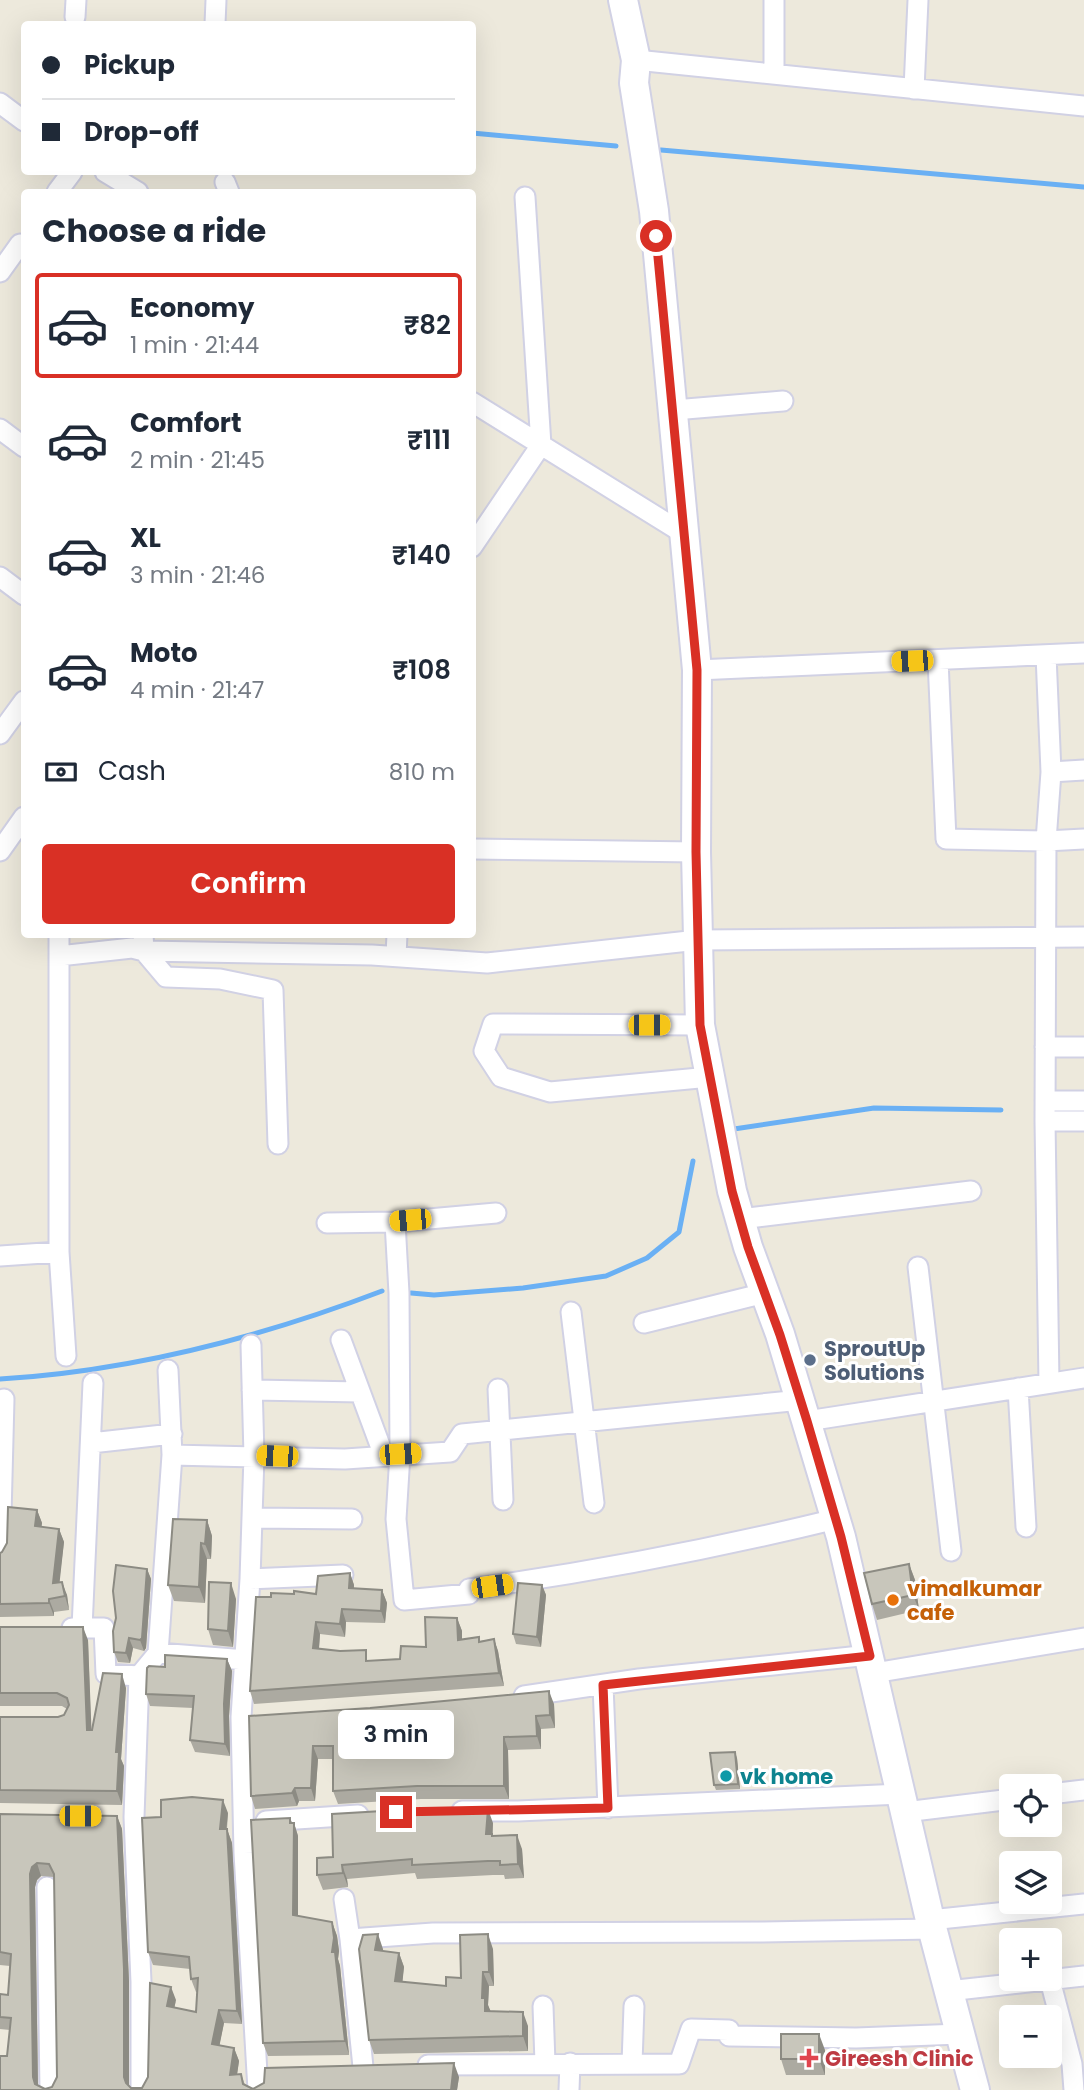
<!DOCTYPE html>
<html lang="en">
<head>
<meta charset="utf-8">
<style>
  body { margin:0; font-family:Poppins,sans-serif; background:#f2f2f3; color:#1f2937; height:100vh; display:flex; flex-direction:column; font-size:26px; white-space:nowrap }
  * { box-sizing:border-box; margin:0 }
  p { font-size:23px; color:#747a83 }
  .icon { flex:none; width:38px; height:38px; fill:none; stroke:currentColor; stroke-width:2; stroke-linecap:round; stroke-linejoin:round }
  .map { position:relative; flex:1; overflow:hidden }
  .details { position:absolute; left:21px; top:189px; width:455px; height:749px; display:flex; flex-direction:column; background:#fff; border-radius:7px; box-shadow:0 7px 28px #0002 }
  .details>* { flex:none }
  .guide { position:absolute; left:21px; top:21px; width:455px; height:154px; border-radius:7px; box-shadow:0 7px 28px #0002; display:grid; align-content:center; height:154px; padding:0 21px; background:#fff }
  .tools { position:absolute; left:999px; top:1774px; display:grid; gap:14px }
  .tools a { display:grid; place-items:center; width:63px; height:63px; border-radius:7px; background:#fff; box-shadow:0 7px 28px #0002; font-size:35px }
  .end { position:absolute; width:32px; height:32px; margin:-16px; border:9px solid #d93025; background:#fff; box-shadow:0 0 0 4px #fff }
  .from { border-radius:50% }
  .bubble { position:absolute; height:49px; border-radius:7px; background:#fff; box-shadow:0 7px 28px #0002; font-size:23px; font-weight:600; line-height:49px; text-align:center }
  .car { position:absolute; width:21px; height:42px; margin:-21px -10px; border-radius:9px; box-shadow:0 0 5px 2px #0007; background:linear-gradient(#f5c518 24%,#345 0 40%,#f5c518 0 76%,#345 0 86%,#f5c518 0) }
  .guide b { display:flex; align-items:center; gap:24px; height:66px; font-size:26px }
  .guide b+b { border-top:2px solid #e0e1e3 }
  .guide i { width:18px; height:18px; background:#1f2937 }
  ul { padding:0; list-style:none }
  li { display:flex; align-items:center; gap:21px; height:105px; margin:0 14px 10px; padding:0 7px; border:4px solid transparent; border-radius:7px }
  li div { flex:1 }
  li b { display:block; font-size:26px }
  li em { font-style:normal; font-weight:600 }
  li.selected { border-color:#d93025 }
  li>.icon { width:63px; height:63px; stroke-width:1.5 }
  h2 { padding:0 21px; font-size:32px; line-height:84px }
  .pay { display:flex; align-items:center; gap:18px; height:77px; padding:0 21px; font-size:26px }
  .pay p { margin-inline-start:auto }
  .button { display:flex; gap:14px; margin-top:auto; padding:14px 21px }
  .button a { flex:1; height:80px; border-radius:7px; background:#d93025; color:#fff; font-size:28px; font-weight:600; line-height:80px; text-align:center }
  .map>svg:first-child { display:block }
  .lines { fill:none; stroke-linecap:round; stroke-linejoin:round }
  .stream { stroke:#6ab0f4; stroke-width:5 }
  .street-casing { stroke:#d1d1e4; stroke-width:23 }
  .secondary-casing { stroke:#d1d1e4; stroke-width:32 }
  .street { stroke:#fff; stroke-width:19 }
  .secondary { stroke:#fff; stroke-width:28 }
  .wall { fill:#acaaa1; fill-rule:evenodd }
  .shaded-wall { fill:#8c8b83 }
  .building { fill:#c8c6bb; stroke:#8c8b83; stroke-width:2; fill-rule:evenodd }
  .route { stroke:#d93025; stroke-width:9 }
  .service-dot { fill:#5c6f8a; stroke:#fff; stroke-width:2.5 }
  .food-dot { fill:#e8710a; stroke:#fff; stroke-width:2.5 }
  .culture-dot { fill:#0f9aa8; stroke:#fff; stroke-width:2.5 }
  .health-dot { fill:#e0444e; stroke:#fff; stroke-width:2.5 }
  .labels { text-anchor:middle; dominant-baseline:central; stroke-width:6; stroke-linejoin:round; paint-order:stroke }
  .service-label { font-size:21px; font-weight:bold; fill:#4e5e75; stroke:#fff; text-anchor:start }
  .food-label { font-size:21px; font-weight:bold; fill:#c56008; stroke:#fff; text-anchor:start }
  .culture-label { font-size:21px; font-weight:bold; fill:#0d838f; stroke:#fff; text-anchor:start }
  .health-label { font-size:21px; font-weight:bold; fill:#be3a42; stroke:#fff; text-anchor:start }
</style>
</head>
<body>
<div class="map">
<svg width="1084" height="2090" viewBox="0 0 1084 2090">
  <rect width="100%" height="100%" fill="#ede9dc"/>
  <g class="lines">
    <path class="stream" d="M472,133L616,146
      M661,150L1084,187
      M734,1129L874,1108L1001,1110
      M411,1293L434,1295L523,1288L606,1276L647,1258L679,1232L693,1161
      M0,1379C131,1371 259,1338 382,1291"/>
    <g class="street-casing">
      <path id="street" d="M774,0V74
        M75,17L76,0
        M215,24L216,0
        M636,60L1084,106
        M914,89L918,0
        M0,103L24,121
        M105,172L138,192
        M225,182L229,192
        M57,192L72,172
        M0,272L20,244
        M472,402L686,535
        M674,410L783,401
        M0,429L24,447
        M472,547L541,445L525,197
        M0,577L24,595
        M1046,655L1051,772L1084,770
        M938,660L946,839L1046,841L1084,839
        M697,670L1084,653
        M0,734L24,701
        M1051,772L1046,841L1045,1121H1084
        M472,849L696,852
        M0,851L24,817
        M59,934V1252L66,1356
        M143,934L144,951L372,955L487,963L698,940L1084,937
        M59,956L132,948L144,951L166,977L220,979L273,990L278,1144
        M396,956L397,934
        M700,1025L493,1024L484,1051L501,1077L550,1092L710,1077
        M1045,1047H1084
        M1045,1101H1084
        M1045,1121L1049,1383
        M740,1219L971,1191
        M395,1222L399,1293L400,1454L396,1519L404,1600L469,1594V1589C593,1572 713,1549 836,1519
        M327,1223L395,1222L496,1213
        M0,1256L59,1252
        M918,1267L951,1551
        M571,1312L594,1503
        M644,1323L765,1293
        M341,1340L384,1456
        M251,1345L254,1456L250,1579L241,1717L244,1853L258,2090
        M1018,1388L1026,1527
        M498,1389L503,1500
        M252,1390L360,1392
        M807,1421L1084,1378
        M91,1443L172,1434
        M172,1455L345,1459L450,1452L462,1434L801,1400
        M252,1518L352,1519
        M0,1555L4,1399
        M250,1579L343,1575
        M72,1628H104L106,1674L139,1676
        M82,1628L93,1383
        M158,1653L246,1660
        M874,1673L1084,1638
        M603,1685L608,1808
        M524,1696L639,1679L870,1655
        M1050,1794L1084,1790
        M462,1811H518L901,1794
        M905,1812L1012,1799
        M266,1821L358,1815
        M47,1887L50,2090
        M344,1899L350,1939L363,2067
        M930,1920L1084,1904
        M350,1939L433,1933L763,1932L932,1929
        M1050,1980L1072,2064L1074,2090
        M948,1991L1084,1976
        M543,2006L545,2063
        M632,2064L634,2006
        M428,2065L679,2064L691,2029L729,2030V2036L856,2038L960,2034
        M141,2090V1982L134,1817L139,1676L158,1653L172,1455L168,1370
        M569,2090L570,2063"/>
    </g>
    <g class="secondary-casing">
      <path id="secondary" d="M623,0L636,60L634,83L654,211L697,670L696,852L700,1025L732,1191L748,1247L780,1334L841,1537L930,1920L975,2090"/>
    </g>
    <use href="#street" class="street"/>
    <use href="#secondary" class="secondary"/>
  </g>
  <path class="wall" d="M37,1510L42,1523L41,1527L59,1529L64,1542L59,1582L67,1595L69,1610L54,1612V1616L0,1617V1553L2,1552Z
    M207,1520L212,1536L211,1559H207L205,1603L174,1601L168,1585Z
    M909,1564L915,1580L919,1610L877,1620L872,1604Z
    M147,1569L151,1579L146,1648L144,1651L133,1648L130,1663L118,1662L114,1652Z
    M350,1573L354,1585V1589L382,1590L387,1603L385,1623L346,1622L345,1637L320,1634L319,1649L370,1661L400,1659L426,1647L457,1618L462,1631V1640L479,1637L480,1641L494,1639L498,1651L504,1686L254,1704L250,1691L271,1597L294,1594H316Z
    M542,1585L546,1595L541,1647L516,1644L513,1634Z
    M236,1599L233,1647L213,1645L208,1629Z
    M0,1627L88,1640L91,1730L126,1688L121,1759L124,1766L122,1805L0,1803V1717H58L64,1715L67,1709L62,1706H0Z
    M227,1659L232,1671L229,1716L230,1756L195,1752L190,1740L193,1708L150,1706L146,1694L165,1667Z
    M554,1704L555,1728L541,1729V1749L508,1750L509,1799H421L338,1804L333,1791V1759H318L315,1801H299L297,1806L255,1809L251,1796L249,1716Z
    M737,1758L740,1789L716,1790L714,1785Z
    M228,1813L227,1829L232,1843L242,2024L224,2023L219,2046L234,2048L239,2061L237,2074H241L245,2085L253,2089L459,2077L457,2090H0L7,2056L10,2030L0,2029V1994L8,1995L10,1966L0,1965V1814L117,1816L122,1829L129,1982V2086L131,2088H142L148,2077L176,2000L174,2008L196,2012L197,1992H196L191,1979L190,1969L153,1965L148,1952ZM41,1876L54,1877L55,1879L57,2077L52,2087L45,2089L38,2085L35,1887L37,1880Z
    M292,1823H294L298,1836V1916L332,1922L337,1936L339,1951L338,1959L340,1966L349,2055L268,2056L263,2043Z
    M493,1823V1836L522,1849L524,1878L505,1879L504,1875H493L417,1879L415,1873L347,1879L348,1887L323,1890L317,1875L333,1857Z
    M359,1949H383V1951L399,1953L404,1967L402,1982L446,1986L461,1978L493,1949L494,1986H489L488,2005L490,2011L528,2026V2051L374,2054L369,2040Z
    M825,2050V2075H786L781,2059Z"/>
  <path class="shaded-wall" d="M37,1510L42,1523L40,1539L35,1526Z
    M207,1520L212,1536L211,1559L205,1544Z
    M59,1529L64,1542L58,1597L53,1583Z
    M201,1543L207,1559L205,1603L199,1587Z
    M909,1564L915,1580L919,1610L913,1595Z
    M147,1569L151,1579L146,1648L144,1651L140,1640Z
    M350,1573L354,1585L353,1601L349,1588Z
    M62,1582L67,1595L69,1610L65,1596Z
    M231,1583L236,1599L233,1647L228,1631Z
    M542,1585L546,1595L541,1647L537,1637Z
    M382,1590L387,1603L385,1623L381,1611Z
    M49,1599L54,1612V1616L49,1603Z
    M342,1609L346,1622L345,1637L340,1624Z
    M457,1618L462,1631V1653L458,1640Z
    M316,1622L320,1634L318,1660L313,1648Z
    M83,1627L88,1640L92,1743L87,1730Z
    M129,1638L133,1648L130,1663L126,1653Z
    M494,1639L498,1651L504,1686L499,1673Z
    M227,1659L232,1671L229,1716L230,1756L225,1744L224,1704Z
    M122,1674L126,1688L121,1759L124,1766L122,1805L117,1791L116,1752Z
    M549,1691L554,1704L555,1728L550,1715Z
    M536,1716L541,1729V1749L537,1736Z
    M504,1737L508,1750L509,1799L504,1786Z
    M313,1746L318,1759L315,1801L311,1788Z
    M735,1752L737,1758L740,1789L738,1784Z
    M295,1788L299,1801L297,1806L292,1793Z
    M223,1800L228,1813L225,1842L220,1829Z
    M488,1809L493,1823L492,1835L497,1848L486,1834Z
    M117,1816L122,1829L129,1982V2090L124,2077Z
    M290,1818L294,1827V1823L298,1836V1928L293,1915Z
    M227,1829L232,1843L242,2024L237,2011Z
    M517,1835L522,1849L524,1878L518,1864Z
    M37,1863L41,1876L37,1880L35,1887L38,2090L33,2077L30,1874L32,1867Z
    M342,1865L347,1879L348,1887L343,1873Z
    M332,1922L337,1936L339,1951L338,1959L340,1966L349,2055L345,2041L332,1952Z
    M378,1934L383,1949L380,1965L375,1950Z
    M488,1934L493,1949L494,1986L489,1972Z
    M399,1953L404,1967L401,1996L395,1981Z
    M483,1972L489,1986L488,2005L491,2012L485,2011L482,1998Z
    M171,1987L176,2000L172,2019L167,2006Z
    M219,2010L224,2023L217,2058L212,2044Z
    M523,2012L528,2026V2051L523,2036Z
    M819,2034L825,2050V2075L819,2059Z
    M234,2048L239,2061L235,2089L230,2075Z
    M454,2063L459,2077L457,2090H451Z"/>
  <path class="building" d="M8,1507L37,1510L35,1526L59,1529L53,1583L62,1582L65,1596L49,1599V1603L0,1604V1553L2,1552L7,1543Z
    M173,1519L207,1520L205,1544L201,1543L199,1587L168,1585Z
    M909,1564L913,1595L872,1604L864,1573Z
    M116,1565L147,1569L142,1638L140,1640L129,1638L126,1653L114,1652L113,1631L116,1618L113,1591Z
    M350,1573L349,1588L382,1590L381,1611L342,1609L340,1624L316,1622L313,1648L340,1651L366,1650V1661L400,1659L401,1646L426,1647L425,1617L457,1618L458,1640L479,1637V1642L494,1639L499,1673L250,1691L256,1597H271V1593L294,1594V1591L316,1594L318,1576Z
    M209,1582L231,1583L228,1631L208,1629Z
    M518,1583L542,1585L537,1637L513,1634Z
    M0,1627H83L87,1730H92L103,1673L122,1674L116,1752H119L117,1791L0,1790V1717H58L64,1715L69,1705L67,1698L57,1693H0Z
    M165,1655L227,1659L224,1704L225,1744L190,1740L194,1696L146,1694L147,1668L149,1666L165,1667Z
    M549,1691L550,1715L536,1716L537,1736L504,1737V1786H417L333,1791V1746H313L311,1788H295L292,1793L251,1796L249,1716L370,1708Z
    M735,1752L738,1784L714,1785L710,1753Z
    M192,1797L223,1800L220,1829H227L237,2011L219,2010L212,2044L234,2048L230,2075L241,2074L243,2084L253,2089L264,2083L265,2068L454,2063L451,2090H0V2056H7L11,2018L0,2017V1994L8,1995L11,1954L0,1952V1814L117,1816L124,1969V2077L126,2083L131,2088H142L148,2077L150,1983L171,1987L167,2006L196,2012L198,1978L191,1979L189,1957L148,1952L142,1818L161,1817V1800ZM37,1863L49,1864L54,1874L57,2077L52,2087L45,2089L35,2084L33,2077L30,1874L32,1867Z
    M417,1809H488L486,1834H492V1836L517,1835L518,1864L500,1865V1861H488L412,1865V1859L342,1865L343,1873L317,1875V1858L333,1857L332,1814Z
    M290,1818V1823H294L293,1915L332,1922L334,1938L332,1952H335L345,2041L263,2043L251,1820Z
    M378,1934L375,1950L399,1953L395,1981L446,1986V1977L461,1978L460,1935L488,1934L489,1972H483L482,1998H485V2011L523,2012V2036L369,2040L359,1949L363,1935Z
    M781,2034H819V2059H781Z"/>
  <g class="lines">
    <path class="route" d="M396,1812L608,1808L603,1685L870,1656L841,1537L807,1421L780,1335L748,1247L732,1191L700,1025L696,852L697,670L656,236"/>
  </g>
  <circle class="service-dot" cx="810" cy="1360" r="7"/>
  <circle class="food-dot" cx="893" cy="1600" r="7"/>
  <circle class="culture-dot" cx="726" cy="1776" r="7"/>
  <path class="health-dot" d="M805.5 2047.5h7v7h7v7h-7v7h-7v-7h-7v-7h7z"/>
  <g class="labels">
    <g class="service-label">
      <text x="824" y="1348">SproutUp<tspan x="824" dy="24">Solutions</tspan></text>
    </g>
    <g class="food-label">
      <text x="907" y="1588">vimalkumar<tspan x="907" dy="24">cafe</tspan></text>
    </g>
    <g class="culture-label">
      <text x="740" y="1776">vk home</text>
    </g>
    <g class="health-label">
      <text x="825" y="2058">Gireesh Clinic</text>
    </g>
  </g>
</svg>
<div class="tools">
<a><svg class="icon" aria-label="locate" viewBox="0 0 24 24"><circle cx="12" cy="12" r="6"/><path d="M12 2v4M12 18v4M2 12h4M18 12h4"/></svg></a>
<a><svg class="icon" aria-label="layers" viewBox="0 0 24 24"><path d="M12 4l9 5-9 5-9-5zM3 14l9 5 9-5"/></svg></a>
<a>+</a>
<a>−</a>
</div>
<i class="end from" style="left:656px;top:236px"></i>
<i class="end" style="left:396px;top:1812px"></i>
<div class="bubble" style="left:338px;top:1710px;width:116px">3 min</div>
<i class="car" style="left:912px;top:661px;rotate:268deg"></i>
<i class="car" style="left:649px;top:1025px;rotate:90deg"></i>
<i class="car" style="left:410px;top:1220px;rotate:265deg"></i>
<i class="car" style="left:400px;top:1454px;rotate:87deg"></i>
<i class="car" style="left:277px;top:1456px;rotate:272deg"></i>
<i class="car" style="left:492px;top:1586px;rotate:82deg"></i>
<i class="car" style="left:80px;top:1816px;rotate:90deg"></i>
<div class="guide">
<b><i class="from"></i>Pickup</b>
<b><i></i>Drop-off</b>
</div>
<section class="details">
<h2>Choose a ride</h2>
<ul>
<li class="selected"><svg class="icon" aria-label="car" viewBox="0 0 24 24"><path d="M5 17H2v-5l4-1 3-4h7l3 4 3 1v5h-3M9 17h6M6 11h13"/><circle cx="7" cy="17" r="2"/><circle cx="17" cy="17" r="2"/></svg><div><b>Economy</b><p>1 min · 21:44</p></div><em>₹82</em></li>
<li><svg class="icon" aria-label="car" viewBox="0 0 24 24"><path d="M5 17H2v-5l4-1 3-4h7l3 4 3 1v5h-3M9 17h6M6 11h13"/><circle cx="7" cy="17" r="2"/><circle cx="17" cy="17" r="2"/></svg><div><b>Comfort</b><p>2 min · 21:45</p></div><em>₹111</em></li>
<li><svg class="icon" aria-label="car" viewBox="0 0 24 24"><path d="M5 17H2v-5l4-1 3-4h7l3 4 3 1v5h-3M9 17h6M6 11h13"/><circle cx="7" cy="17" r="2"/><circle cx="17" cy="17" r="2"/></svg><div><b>XL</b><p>3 min · 21:46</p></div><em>₹140</em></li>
<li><svg class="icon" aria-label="car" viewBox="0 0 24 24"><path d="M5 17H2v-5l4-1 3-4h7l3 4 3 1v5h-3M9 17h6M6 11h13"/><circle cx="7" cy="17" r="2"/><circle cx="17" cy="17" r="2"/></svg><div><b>Moto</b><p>4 min · 21:47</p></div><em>₹108</em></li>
</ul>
<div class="pay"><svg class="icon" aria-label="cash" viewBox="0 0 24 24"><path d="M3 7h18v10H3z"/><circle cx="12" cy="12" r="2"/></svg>Cash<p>810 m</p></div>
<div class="button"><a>Confirm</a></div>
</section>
</div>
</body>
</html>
